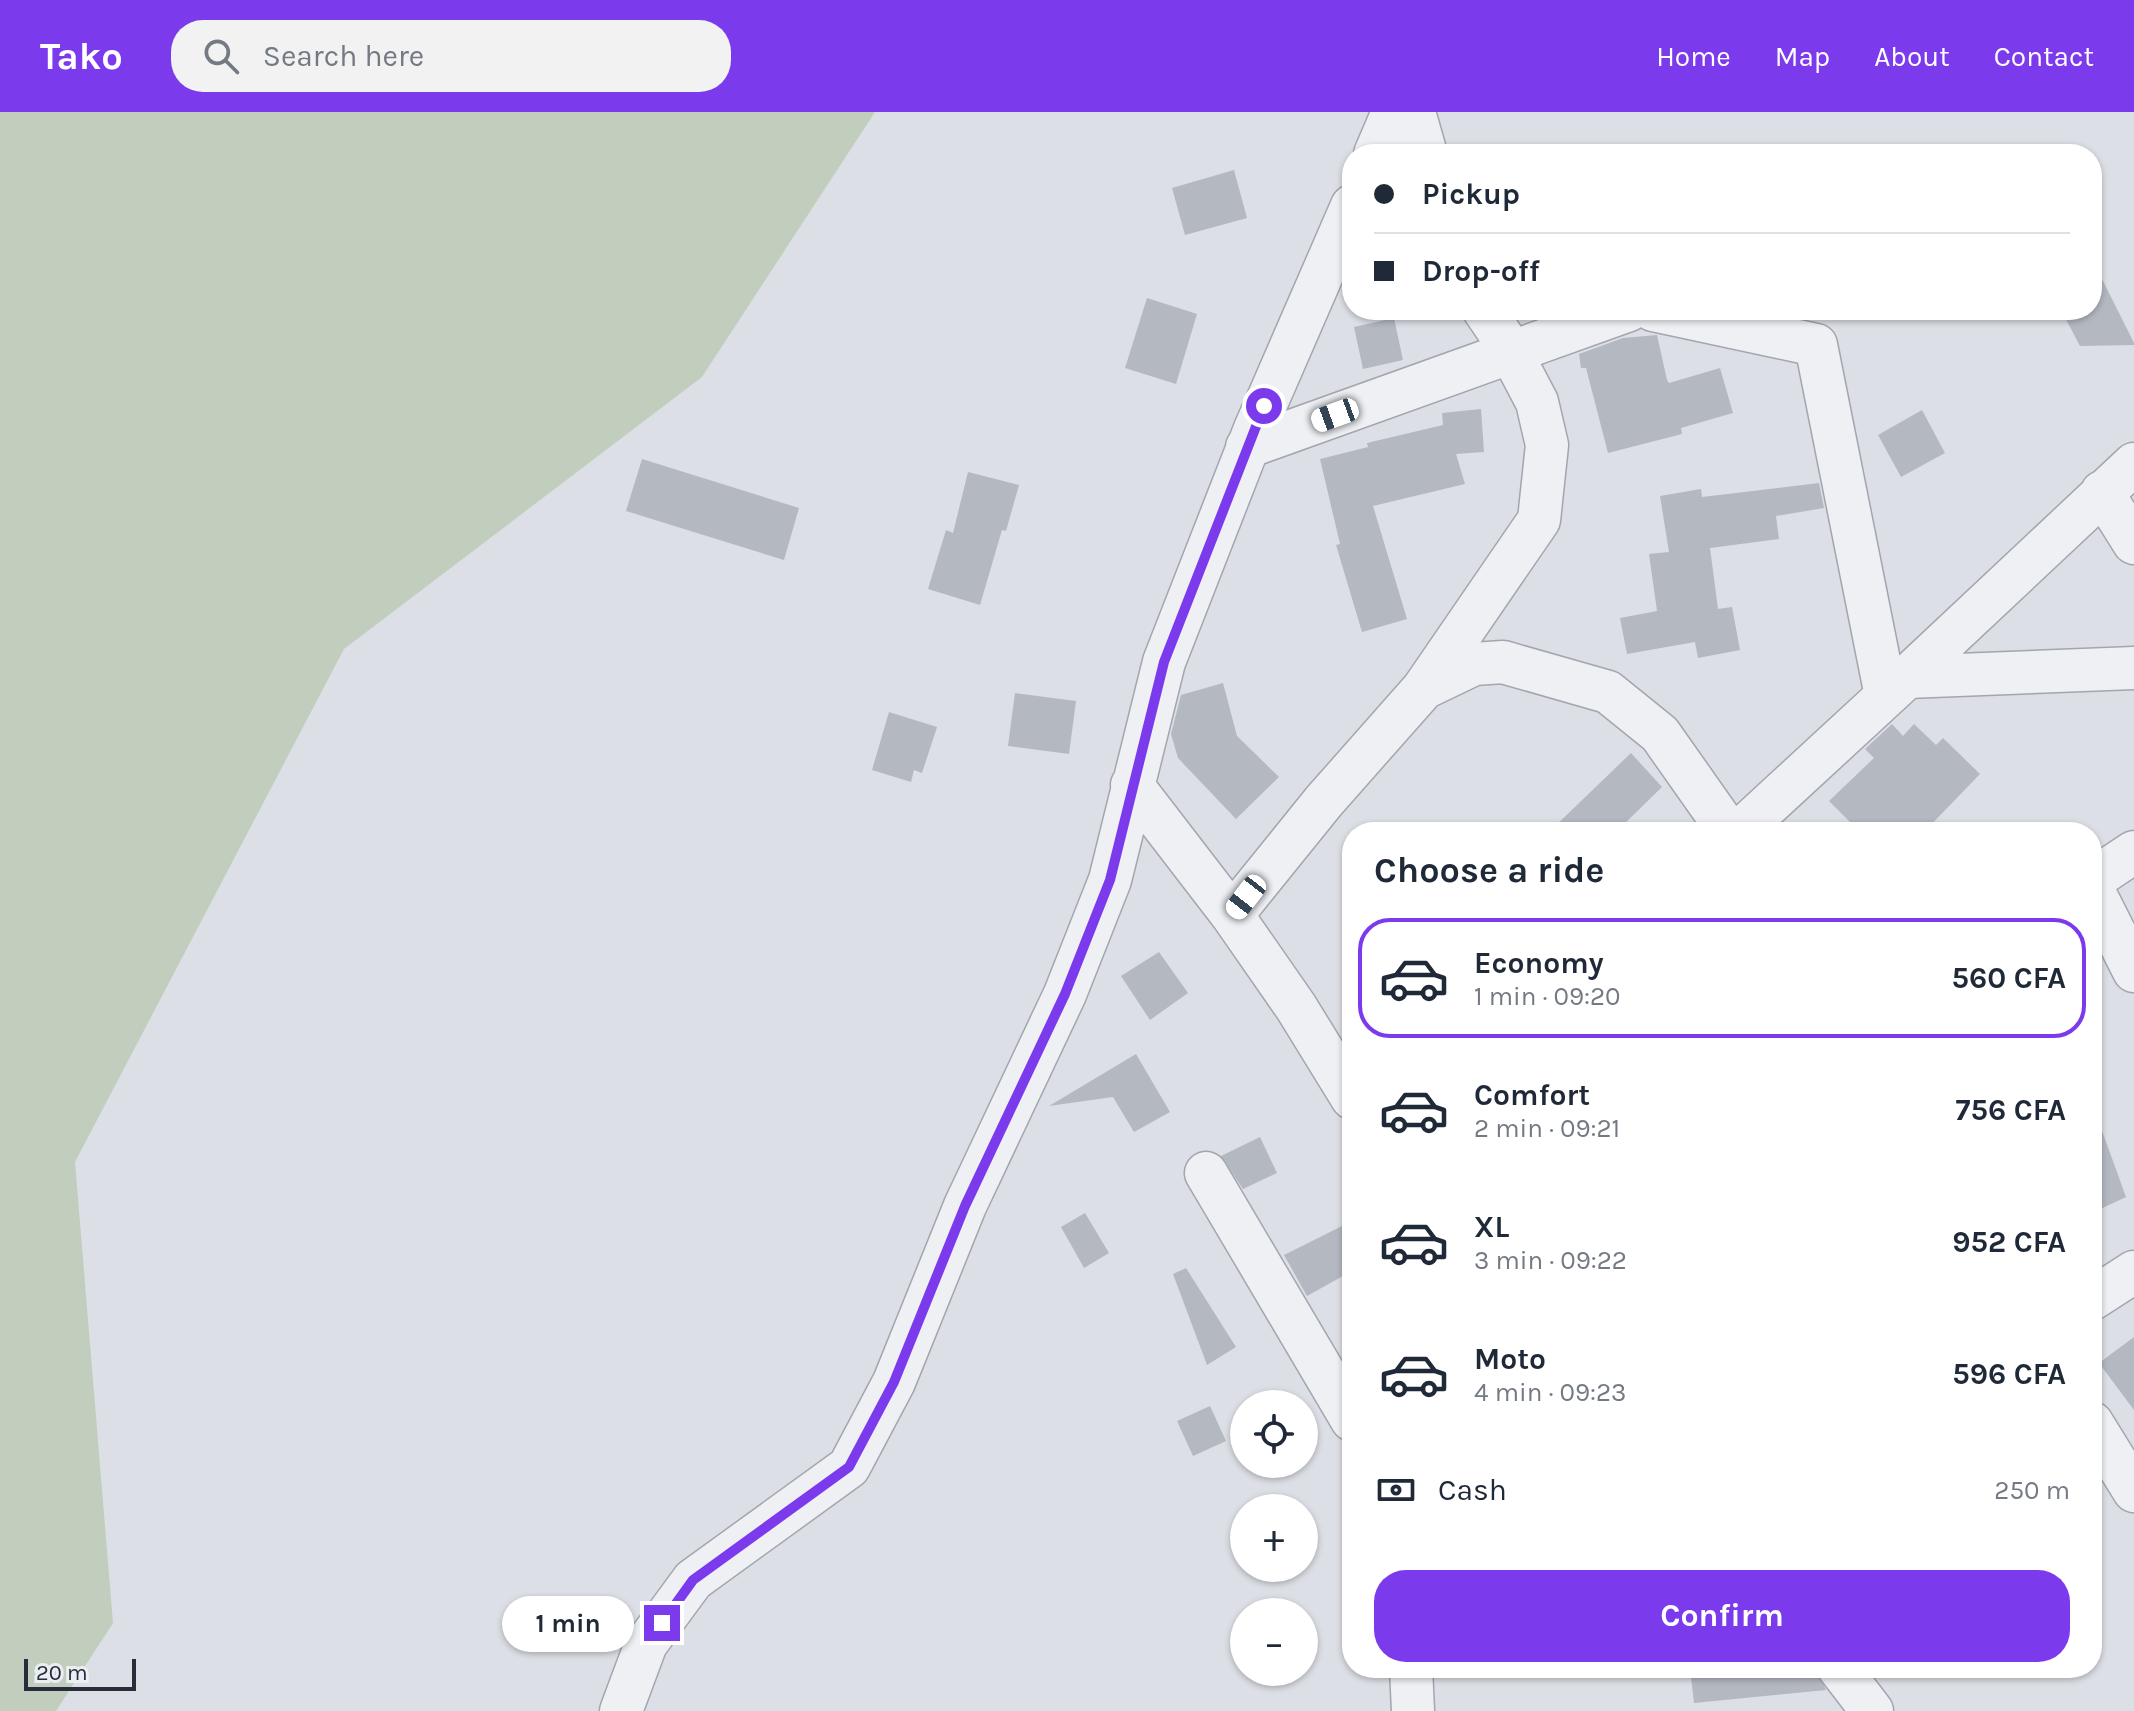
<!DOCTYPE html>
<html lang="en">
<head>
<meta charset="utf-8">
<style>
  body { margin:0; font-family:Karla,sans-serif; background:#f2f2f3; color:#1f2937; height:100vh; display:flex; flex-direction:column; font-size:30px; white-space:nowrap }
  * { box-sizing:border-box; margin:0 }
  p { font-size:26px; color:#747a83 }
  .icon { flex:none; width:44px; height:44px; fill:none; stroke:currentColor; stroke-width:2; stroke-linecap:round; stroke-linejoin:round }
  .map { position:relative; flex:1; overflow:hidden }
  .side { position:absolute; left:1342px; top:710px; width:760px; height:856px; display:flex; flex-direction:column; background:#fff; border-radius:32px; box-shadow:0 2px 6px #0004 }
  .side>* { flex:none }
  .top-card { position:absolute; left:1342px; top:32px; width:760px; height:176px; border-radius:32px; box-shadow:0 2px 6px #0004; display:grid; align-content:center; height:176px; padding:0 32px; background:#fff }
  .fabs { position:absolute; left:1230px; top:1278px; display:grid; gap:16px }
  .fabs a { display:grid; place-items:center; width:88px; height:88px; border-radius:50%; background:#fff; box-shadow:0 2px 6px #0004; font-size:40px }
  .scale { position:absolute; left:24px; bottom:20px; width:112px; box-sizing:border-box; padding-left:8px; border:4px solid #272d3a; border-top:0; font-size:22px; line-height:28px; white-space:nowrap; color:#272d3a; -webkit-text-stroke:6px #ebeef3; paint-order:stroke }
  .end { position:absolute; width:36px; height:36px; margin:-18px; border:10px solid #7c3aed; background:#fff; box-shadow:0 0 0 4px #fff }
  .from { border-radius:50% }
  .bubble { position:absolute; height:56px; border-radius:28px; background:#fff; box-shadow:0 2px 6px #0004; font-size:26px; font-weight:700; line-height:56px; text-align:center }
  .car { position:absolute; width:24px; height:48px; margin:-24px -12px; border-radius:10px; box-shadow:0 0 6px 2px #0007; background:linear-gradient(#fff 24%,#345 0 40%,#fff 0 76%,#345 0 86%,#fff 0) }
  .top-card b { display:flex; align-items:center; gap:28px; height:76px; font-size:30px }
  .top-card b+b { border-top:2px solid #e0e1e3 }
  .top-card i { width:20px; height:20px; background:#1f2937 }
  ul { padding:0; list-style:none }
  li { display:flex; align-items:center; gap:24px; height:120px; margin:0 16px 12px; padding:0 16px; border:4px solid transparent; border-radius:32px }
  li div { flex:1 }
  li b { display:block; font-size:30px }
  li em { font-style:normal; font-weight:700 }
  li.selected { border-color:#7c3aed }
  li>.icon { width:72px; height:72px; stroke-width:1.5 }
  h2 { padding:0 32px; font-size:36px; line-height:96px }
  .pay { display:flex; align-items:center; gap:20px; height:88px; padding:0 32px; font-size:30px }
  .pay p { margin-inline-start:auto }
  .button { display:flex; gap:16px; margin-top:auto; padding:16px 32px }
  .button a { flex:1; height:92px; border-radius:32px; background:#7c3aed; color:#fff; font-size:32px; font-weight:700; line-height:92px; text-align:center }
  header { display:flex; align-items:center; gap:48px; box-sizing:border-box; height:112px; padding:0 40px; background:#7c3aed; color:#fff }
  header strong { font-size:38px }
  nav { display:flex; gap:44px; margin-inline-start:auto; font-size:28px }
  .search { width:560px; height:72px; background:#f2f2f3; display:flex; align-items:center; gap:20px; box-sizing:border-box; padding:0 28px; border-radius:32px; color:#747a83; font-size:30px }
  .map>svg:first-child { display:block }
  .green { fill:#c1cebe }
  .building { fill:#b4b8c1 }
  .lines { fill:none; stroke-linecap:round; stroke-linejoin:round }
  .street-casing { stroke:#a2a6ae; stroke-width:45 }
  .street { stroke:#eef0f4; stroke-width:42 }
  .route { stroke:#7c3aed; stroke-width:10 }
</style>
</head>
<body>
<header>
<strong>Tako</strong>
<div class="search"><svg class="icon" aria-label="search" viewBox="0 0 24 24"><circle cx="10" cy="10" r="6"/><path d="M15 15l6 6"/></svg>Search here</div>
<nav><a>Home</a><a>Map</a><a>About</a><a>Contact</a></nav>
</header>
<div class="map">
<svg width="2134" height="1599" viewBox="0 0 2134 1599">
  <rect width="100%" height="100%" fill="#dcdfe5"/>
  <path class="green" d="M0,0H875L702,265L344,537L75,1050L113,1511L56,1599H0Z"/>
  <path class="building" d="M1234,58L1247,106L1185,123L1172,76Z
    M2092,147L2134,231V233L2080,234L2061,198H2092Z
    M1147,186L1197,202L1176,272L1125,256Z
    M1394,206L1403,248L1363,257L1354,215Z
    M1657,223L1667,268L1669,271L1720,256L1733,301L1681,316L1682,322L1608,341L1586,256H1581L1579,242L1623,226Z
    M1481,297L1484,340L1456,342L1465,372L1373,394L1407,507L1362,520L1336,433L1340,432L1320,347L1368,335L1367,331L1443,313L1442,301Z
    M1922,298L1945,341L1901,365L1878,323Z
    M642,347L799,396L784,448L626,399Z
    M968,360L1019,373L1006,419L1002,418L980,493L928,477L946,418L953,421Z
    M1819,371L1824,396L1776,404L1779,427L1710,436L1718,497L1732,495L1740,538L1698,546L1695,530L1627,542L1620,506L1657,499L1649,442L1669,440L1660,384L1701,377L1702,385Z
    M1223,571L1237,624L1279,665L1236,707L1178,646L1171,622L1181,583Z
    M1015,581L1076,589L1069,642L1008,634Z
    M889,600L937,615L922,661L914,658L911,670L872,658Z
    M1892,612L1903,624L1914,612L1936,633L1943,626L1980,662L1924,720H1860L1829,689L1874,646L1865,637Z
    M1631,641L1662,675L1616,720H1549Z
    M1159,840L1188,881L1150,908L1121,864Z
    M1136,942L1170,1000L1134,1020L1113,985L1049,994Z
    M2096,1002L2126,1085L2092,1101V1003Z
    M1260,1025L1277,1061L1243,1077L1221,1044Z
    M1085,1101L1109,1141L1084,1156L1061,1115Z
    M1352,1109V1159L1307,1184L1284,1143Z
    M1186,1156L1236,1235L1207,1253L1173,1162Z
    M2134,1225V1298L2099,1251Z
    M1210,1294L1226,1329L1193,1344L1177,1309Z
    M1690,1556H1816L1826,1578L1694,1591Z"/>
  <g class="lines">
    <g class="street-casing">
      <path id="street" d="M1414,0L1426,42
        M1375,42L1393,0
        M1653,198L1816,233L1886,584
        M1247,335L1629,198
        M2102,380L2134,431
        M1907,565L2134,352
        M1424,576L1474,552L1503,550L1608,580L1660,622L1729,720
        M1132,673L1232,803L1296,895L1352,986
        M1739,720L1907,565L2134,556
        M2092,768L2134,740
        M2092,776L2134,859
        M1232,803L1324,689L1423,577L1539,408L1547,333L1537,290L1505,229L1484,198
        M1206,1061L1352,1308
        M2092,1187L2134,1160
        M2092,1311L2134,1379
        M1411,1556L1413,1599
        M1839,1556L1872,1599
        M621,1599L646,1532L693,1468L849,1355L894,1270L965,1094L1065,882L1110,768L1164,550L1255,317L1352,94"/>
    </g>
    <use href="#street" class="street"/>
  </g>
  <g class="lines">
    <path class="route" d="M662,1511L693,1468L849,1355L894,1270L965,1094L1065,882L1110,768L1164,550L1264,294"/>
  </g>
</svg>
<div class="fabs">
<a><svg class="icon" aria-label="locate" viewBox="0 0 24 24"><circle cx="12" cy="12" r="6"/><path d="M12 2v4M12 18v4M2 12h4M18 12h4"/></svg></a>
<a>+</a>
<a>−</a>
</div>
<div class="scale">20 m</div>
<i class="end from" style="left:1264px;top:294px"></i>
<i class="end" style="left:662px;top:1511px"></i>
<div class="bubble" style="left:502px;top:1484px;width:132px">1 min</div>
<i class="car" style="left:1335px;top:303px;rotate:250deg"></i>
<i class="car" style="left:1246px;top:785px;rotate:218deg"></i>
<div class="top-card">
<b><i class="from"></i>Pickup</b>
<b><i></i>Drop-off</b>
</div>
<section class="side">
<h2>Choose a ride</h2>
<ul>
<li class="selected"><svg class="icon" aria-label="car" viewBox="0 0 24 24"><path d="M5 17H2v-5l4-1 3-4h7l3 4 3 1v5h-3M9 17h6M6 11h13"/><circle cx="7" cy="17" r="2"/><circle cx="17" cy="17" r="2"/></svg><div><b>Economy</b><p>1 min · 09:20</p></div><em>560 CFA</em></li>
<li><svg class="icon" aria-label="car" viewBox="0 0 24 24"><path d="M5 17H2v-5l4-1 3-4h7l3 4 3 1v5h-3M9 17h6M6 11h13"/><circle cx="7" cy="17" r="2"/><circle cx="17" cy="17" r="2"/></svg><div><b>Comfort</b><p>2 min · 09:21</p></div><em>756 CFA</em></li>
<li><svg class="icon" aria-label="car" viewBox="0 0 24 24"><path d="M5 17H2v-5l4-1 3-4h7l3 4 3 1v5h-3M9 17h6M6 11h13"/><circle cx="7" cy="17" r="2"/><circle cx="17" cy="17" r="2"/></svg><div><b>XL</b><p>3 min · 09:22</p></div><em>952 CFA</em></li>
<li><svg class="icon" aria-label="car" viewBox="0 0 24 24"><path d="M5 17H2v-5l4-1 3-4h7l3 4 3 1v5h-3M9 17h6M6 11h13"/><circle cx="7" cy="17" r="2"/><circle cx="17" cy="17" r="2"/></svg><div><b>Moto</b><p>4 min · 09:23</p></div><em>596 CFA</em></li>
</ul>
<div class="pay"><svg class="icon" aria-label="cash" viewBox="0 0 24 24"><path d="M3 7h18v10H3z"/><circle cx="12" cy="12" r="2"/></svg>Cash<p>250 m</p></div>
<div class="button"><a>Confirm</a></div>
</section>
</div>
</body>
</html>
